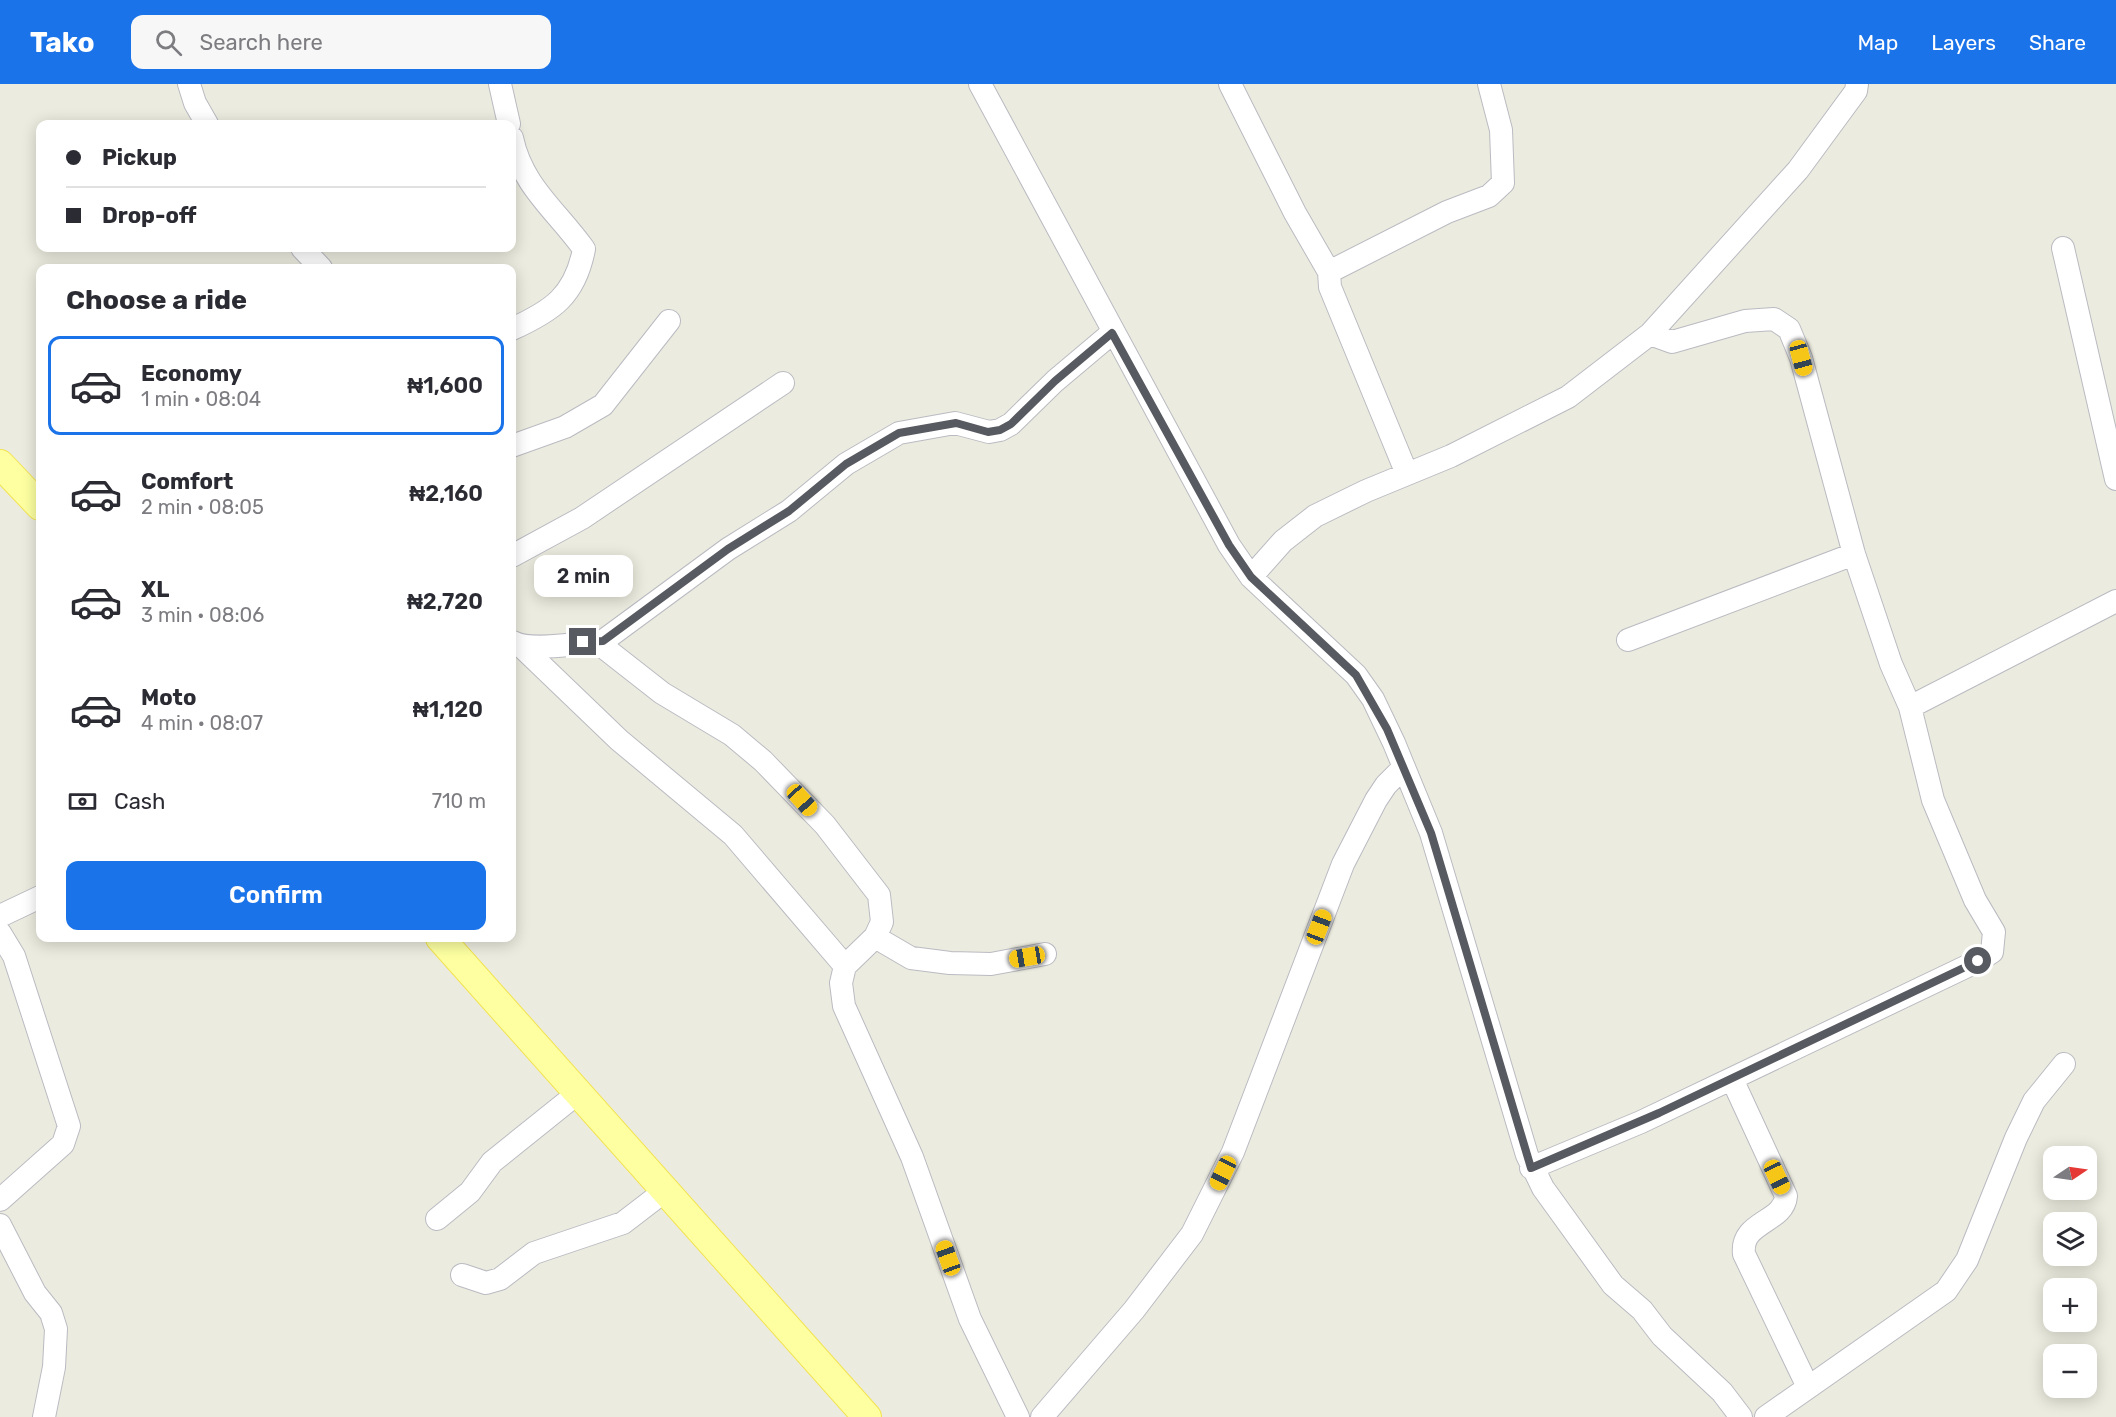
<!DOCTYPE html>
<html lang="en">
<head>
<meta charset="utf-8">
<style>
  body { margin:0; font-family:Rubik,sans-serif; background:#f7f7f7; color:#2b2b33; height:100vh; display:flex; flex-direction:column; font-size:22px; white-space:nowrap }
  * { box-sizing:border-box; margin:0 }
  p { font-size:20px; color:#7c7c81 }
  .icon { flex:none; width:33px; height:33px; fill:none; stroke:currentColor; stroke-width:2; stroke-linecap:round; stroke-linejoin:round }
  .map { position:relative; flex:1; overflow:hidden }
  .side { position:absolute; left:36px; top:180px; width:480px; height:678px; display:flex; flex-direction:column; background:#fff; border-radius:12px; box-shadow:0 3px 15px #0003 }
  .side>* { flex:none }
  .guide { position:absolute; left:36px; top:36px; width:480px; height:132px; border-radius:12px; box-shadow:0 3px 15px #0003; display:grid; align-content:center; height:132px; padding:0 30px; background:#fff }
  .needle { width:39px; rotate:77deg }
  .controls { position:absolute; left:2043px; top:1062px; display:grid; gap:12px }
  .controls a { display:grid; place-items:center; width:54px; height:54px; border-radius:12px; background:#fff; box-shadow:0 3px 15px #0003; font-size:30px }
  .end { position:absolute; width:27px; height:27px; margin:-14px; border:8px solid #585a61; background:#fff; box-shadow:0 0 0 3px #fff }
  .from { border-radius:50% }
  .bubble { position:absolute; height:42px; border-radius:12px; background:#fff; box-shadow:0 3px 15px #0003; font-size:20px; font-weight:600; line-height:42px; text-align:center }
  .car { position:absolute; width:18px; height:36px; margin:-18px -9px; border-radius:8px; box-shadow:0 0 4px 2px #0007; background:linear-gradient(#f5c518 24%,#345 0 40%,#f5c518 0 76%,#345 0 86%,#f5c518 0) }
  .guide b { display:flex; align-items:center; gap:21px; height:57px; font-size:22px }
  .guide b+b { border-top:2px solid #e1e1e2 }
  .guide i { width:15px; height:15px; background:#2b2b33 }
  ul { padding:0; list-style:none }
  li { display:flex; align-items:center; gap:18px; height:99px; margin:0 12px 9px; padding:0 18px; border:3px solid transparent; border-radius:12px }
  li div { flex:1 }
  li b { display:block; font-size:22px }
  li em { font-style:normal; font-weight:600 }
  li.on { border-color:#1a73e8 }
  li>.icon { width:54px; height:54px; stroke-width:1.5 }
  h2 { padding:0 30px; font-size:27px; line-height:72px }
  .pay { display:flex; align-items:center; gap:15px; height:66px; padding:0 30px; font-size:22px }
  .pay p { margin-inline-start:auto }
  .button { display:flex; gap:12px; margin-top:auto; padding:12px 30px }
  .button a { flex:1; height:69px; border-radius:12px; background:#1a73e8; color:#fff; font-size:24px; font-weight:600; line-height:69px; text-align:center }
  header { display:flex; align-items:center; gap:36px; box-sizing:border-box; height:84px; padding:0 30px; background:#1a73e8; color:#fff }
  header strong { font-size:28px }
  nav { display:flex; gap:33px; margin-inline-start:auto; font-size:21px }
  .search { width:420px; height:54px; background:#f7f7f7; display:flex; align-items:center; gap:15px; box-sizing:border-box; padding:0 21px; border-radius:12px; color:#7c7c81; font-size:22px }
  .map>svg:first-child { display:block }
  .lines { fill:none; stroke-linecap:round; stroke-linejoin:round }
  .minor-casing { stroke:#babbc2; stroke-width:24 }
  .major-casing { stroke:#f2e351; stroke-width:30 }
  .minor { stroke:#fff; stroke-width:22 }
  .major { stroke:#fdffa1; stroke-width:28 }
  .route { stroke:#585a61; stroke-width:8 }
</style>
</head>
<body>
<header>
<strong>Tako</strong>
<div class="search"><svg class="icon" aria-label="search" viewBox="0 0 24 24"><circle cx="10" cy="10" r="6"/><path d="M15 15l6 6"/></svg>Search here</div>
<nav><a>Map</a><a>Layers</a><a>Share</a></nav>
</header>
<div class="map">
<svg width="2116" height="1333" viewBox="0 0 2116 1333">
  <rect width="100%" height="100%" fill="#ecebdf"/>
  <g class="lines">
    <g class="minor-casing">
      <path id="minor" d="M189,0L195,19L207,40
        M500,0L509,40
        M980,0L1229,461L1251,493L1356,591L1373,615L1394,659L1431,749L1527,1071L1543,1104L1613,1201L1642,1226L1662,1252L1722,1308L1741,1333
        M1230,0L1295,129L1329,188
        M512,54C522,102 556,126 584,165C575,212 552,227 512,245
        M302,164L321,184
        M2063,164L2116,395
        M512,362L565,343L603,321L669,237
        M1407,390L1330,203L1329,188L1447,128L1489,112L1503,99L1501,46L1489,0
        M512,472L582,434L783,299
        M1251,493L1283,457L1315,432L1366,407L1451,372L1568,313L1650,250L1798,86L1856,7L1857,0
        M1628,556L1854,470
        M513,558C531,568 581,559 603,557
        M520,561L619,656L733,751L845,882
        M1910,623L2116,517
        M0,832L40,813
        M0,849L14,872L69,1042L63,1060L0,1116
        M875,853L911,874L950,879L991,880L1045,870
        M1732,995L1786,1112C1784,1139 1740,1137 1744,1170L1807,1301
        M1531,1084L1641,1038L1978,877L1992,868L1994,848L1975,816L1933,716L1910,623L1891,580L1854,470L1801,274L1789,245L1774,235L1745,237L1672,258L1650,250
        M437,1135L470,1108L492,1078L578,1009
        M0,1141L35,1209L51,1229L56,1245L54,1283L44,1333
        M462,1191L486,1199L500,1195L534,1169L623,1139L666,1106
        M1018,1333L970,1235L912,1073L844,922L841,899L845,882L875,853L882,838L879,811L825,741L763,677L732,651L662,609L602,562L603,557L728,465L789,427L846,380L899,349L955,339L989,348L1000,346L1011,340L1055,297L1112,249
        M1042,1333L1134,1226L1192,1150L1233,1068L1343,780L1376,716L1386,701L1403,684
        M1766,1333L1946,1207L1967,1176L2016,1054L2034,1017L2064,980"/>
    </g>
    <g class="major-casing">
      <path id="major" d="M0,380L40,422
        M440,854L867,1333"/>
    </g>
    <use href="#minor" class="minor"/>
    <use href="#major" class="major"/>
  </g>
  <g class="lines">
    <path class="route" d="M583,558L603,557L728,465L789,427L846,380L899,349L956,339L988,348L1000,346L1011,340L1055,297L1112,249L1229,461L1251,493L1356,591L1387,645L1431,749L1531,1084L1659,1029L1978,877"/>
  </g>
</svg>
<div class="controls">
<a><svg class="needle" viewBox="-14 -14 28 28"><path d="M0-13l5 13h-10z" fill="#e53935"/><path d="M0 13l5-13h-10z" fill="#7c7c81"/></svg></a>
<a><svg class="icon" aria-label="layers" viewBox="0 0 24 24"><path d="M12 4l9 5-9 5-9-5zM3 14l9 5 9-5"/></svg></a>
<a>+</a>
<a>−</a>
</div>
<i class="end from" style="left:1978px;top:877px"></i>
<i class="end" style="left:583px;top:558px"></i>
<div class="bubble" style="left:534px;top:471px;width:99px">2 min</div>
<i class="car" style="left:1801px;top:274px;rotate:165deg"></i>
<i class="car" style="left:802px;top:716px;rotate:138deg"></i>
<i class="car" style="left:1319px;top:843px;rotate:21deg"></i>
<i class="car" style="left:1027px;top:873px;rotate:260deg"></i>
<i class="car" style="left:1223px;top:1089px;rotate:206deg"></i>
<i class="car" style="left:1777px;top:1093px;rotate:155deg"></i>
<i class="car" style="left:948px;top:1174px;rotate:340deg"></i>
<div class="guide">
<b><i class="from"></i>Pickup</b>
<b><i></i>Drop-off</b>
</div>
<section class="side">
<h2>Choose a ride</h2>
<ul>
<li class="on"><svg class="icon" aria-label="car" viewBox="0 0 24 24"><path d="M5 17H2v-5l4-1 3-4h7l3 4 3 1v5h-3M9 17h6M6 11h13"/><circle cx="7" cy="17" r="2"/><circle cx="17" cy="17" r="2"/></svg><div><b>Economy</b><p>1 min · 08:04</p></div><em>₦1,600</em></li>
<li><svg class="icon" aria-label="car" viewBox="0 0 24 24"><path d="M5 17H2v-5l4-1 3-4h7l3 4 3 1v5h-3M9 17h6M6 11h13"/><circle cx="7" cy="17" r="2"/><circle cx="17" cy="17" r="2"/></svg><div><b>Comfort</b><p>2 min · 08:05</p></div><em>₦2,160</em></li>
<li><svg class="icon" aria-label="car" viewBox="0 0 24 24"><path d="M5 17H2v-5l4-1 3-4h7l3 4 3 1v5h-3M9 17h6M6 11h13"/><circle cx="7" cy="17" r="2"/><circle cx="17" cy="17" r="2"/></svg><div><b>XL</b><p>3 min · 08:06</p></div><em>₦2,720</em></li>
<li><svg class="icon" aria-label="car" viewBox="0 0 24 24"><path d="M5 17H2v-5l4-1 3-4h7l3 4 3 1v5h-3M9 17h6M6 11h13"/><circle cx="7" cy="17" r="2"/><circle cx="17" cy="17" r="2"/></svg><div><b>Moto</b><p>4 min · 08:07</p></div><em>₦1,120</em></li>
</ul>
<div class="pay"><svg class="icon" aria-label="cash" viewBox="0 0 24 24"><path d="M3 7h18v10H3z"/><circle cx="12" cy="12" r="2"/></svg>Cash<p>710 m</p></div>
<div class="button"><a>Confirm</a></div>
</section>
</div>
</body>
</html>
